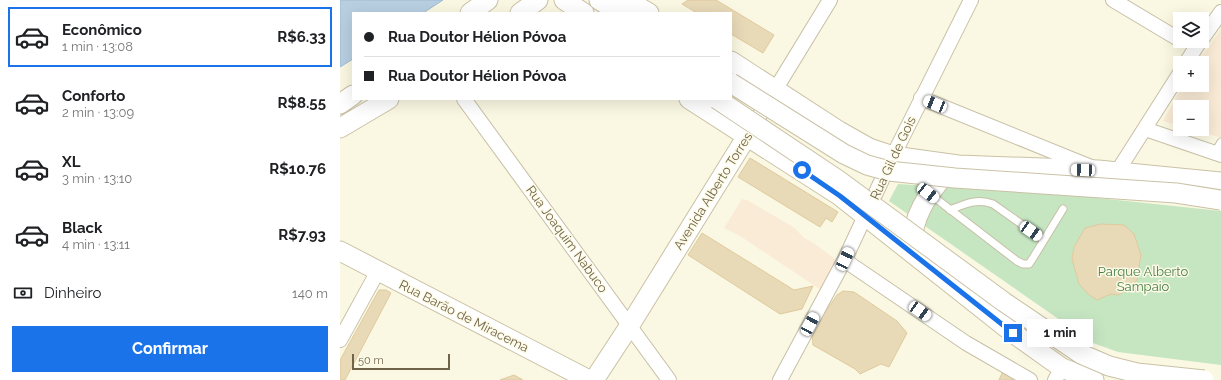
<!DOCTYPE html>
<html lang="pt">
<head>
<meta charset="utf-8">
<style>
  body { margin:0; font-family:Raleway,sans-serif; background:#f6f6f6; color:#202124; height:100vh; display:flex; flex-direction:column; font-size:15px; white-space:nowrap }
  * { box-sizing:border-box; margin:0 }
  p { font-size:13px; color:#757577 }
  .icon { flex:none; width:22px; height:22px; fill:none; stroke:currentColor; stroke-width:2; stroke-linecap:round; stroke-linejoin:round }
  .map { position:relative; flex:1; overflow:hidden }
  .sheet { display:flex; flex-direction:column; background:#fff; width:340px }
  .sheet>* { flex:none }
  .hud { position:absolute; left:12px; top:12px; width:380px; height:88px; border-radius:0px; box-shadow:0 4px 16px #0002; display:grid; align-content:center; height:88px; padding:0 12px; background:#fff }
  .tools { position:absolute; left:833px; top:12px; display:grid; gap:8px }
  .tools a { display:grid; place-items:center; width:36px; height:36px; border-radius:0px; background:#fff; box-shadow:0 4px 16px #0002; font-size:20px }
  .scale { position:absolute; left:12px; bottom:10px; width:98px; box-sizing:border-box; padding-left:4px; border:2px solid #6f634a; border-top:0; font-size:11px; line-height:14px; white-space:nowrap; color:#6f634a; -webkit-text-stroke:3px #fdfbe7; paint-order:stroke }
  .end { position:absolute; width:18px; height:18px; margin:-9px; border:5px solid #1a73e8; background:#fff; box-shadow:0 0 0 2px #fff }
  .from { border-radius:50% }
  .bubble { position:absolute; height:28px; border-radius:0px; background:#fff; box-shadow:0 4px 16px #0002; font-size:13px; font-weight:700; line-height:28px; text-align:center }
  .car { position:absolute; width:12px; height:24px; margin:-12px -6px; border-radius:5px; box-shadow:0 0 3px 1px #0007; background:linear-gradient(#fff 24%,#345 0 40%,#fff 0 76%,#345 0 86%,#fff 0) }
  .hud b { display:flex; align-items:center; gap:14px; height:38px; font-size:15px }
  .hud b+b { border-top:1px solid #e0e0e0 }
  .hud i { width:10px; height:10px; background:#202124 }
  ul { padding:7px 0 0; list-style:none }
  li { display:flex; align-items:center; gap:12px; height:60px; margin:0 8px 6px; padding:0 4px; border:2px solid transparent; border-radius:0px }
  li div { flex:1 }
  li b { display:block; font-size:15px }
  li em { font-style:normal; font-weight:700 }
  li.selected { border-color:#1a73e8 }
  li>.icon { width:36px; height:36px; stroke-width:1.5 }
  .pay { display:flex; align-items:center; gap:10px; height:44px; padding:0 12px; font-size:15px }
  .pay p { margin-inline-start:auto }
  .cta { display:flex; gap:8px; margin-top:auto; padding:8px 12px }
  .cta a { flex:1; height:46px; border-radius:0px; background:#1a73e8; color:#fff; font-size:16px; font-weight:700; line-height:46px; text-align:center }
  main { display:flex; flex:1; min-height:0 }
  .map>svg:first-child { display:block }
  .commercial { fill:#faebd6 }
  .green { fill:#c6e6c2 }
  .water { fill:#b8cfe2; stroke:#9fbbd3 }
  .building { fill:#e8d9b7; stroke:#dfca9d }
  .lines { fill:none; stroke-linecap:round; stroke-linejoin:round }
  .lane-casing { stroke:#c7bfa7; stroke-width:9 }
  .street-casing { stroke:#c7bfa7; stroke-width:16 }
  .secondary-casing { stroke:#cac1a5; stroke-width:21 }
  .lane { stroke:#fff; stroke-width:7 }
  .street { stroke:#fff; stroke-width:14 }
  .secondary { stroke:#fff; stroke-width:19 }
  .secondary-bridge-casing { stroke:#cac1a5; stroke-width:21; stroke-linecap:butt }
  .secondary-bridge { stroke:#fff; stroke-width:19 }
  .route { stroke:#1a73e8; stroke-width:5 }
  .labels { text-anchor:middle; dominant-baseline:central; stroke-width:3; stroke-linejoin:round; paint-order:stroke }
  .street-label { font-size:13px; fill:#6f634a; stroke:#fdfbe7 }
  .park-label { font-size:13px; fill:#498049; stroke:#fdfbe7 }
</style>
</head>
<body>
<main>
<section class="sheet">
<ul>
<li class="selected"><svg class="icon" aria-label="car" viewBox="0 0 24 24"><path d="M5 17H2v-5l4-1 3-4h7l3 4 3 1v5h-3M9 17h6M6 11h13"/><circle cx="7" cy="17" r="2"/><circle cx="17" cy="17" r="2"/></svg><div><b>Econômico</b><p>1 min · 13:08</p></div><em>R$6.33</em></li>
<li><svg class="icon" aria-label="car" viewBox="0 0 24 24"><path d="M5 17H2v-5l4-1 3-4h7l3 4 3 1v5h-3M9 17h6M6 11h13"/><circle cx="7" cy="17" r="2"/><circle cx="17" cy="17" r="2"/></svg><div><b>Conforto</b><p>2 min · 13:09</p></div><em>R$8.55</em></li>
<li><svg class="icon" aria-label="car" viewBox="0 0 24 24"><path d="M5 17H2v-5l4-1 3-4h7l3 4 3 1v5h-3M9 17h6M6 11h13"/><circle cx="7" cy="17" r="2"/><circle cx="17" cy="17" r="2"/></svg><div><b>XL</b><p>3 min · 13:10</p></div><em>R$10.76</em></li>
<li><svg class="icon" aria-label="car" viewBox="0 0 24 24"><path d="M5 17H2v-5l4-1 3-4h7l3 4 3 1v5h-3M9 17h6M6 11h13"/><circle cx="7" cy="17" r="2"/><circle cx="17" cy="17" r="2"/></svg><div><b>Black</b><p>4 min · 13:11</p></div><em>R$7.93</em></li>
</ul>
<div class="pay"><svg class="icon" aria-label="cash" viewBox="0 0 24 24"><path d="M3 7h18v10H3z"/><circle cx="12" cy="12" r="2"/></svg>Dinheiro<p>140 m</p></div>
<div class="cta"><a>Confirmar</a></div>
</section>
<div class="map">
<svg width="881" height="380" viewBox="0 0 881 380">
  <rect width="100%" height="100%" fill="#faf8e2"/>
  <path class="commercial" d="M881,29V138L854,129H862V107H840V126L823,121L843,85H862V63H858Z
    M402,199L407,200L455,228L463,237L475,244L495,259V263L481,290L400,236L384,228Z"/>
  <path class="green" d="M558,184L730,195L881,211V365L778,352L753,343L549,201Z"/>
  <path class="water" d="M0,0H103L83,13H13V59L0,67Z"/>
  <path class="building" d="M348,0H376L434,35L423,53L391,34V13H357L342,4Z
    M410,158L498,212L492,222L486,218L480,227L398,177Z
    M761,224L784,225L794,234L801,255L797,280L787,290L778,295L771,294L757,300L748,294L739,284L732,259L734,247L745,228Z
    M362,233L454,290L473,286L462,309L440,314L348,255Z
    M39,290H46L51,293L5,380H0V360Z
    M503,291L514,292L557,321L567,333L549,367L541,364L520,374L515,369L473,345L472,331L497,295Z
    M663,371L681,380H659Z
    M174,375L183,380H160Z"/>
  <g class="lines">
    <g class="lane-casing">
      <path id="lane" d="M875,152L881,142
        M590,194L677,261L683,264H689L693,258L723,209
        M610,210C625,204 637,198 653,204L704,240"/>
    </g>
    <g class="street-casing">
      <path id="street" d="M773,0L840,40
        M862,39L881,12
        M846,63L860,41
        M581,98L751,167
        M124,99L329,380
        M805,129L881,155
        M410,131L490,0
        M777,172L840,73
        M505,259L510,264L626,343L690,380
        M0,340L38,271
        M440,380L505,259L553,156L631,0
        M715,380L722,368"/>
    </g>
    <g class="secondary-casing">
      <path id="secondary" d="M224,0L244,13
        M259,0L280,13
        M287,0L309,13
        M130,13L148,0
        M180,13L198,0
        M391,61L499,131L529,148L553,156L618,165L758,170L881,182
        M349,99L500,196L673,333L722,368L754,380
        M0,104L13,95
        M0,128L49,99
        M0,251L249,380
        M571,251C572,215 587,195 610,169L613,167
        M254,380L290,325L407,136"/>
    </g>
    <use href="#lane" class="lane"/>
    <use href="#street" class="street"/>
    <use href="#secondary" class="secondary"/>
    <g class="secondary-bridge-casing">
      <path id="secondary-bridge" d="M391,83L504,154L527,165L549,171L615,178L836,193L881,200
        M377,99L498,180L664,302L741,354L769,366L797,373L864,380"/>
    </g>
    <use href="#secondary-bridge" class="secondary-bridge"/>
  </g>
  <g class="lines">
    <path class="route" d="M462,170L500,196L673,333"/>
  </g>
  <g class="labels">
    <g class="street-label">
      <text transform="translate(553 158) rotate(-65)">Rua Gil de Gois</text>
      <text transform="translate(373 191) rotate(-58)">Avenida Alberto Torres</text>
      <text transform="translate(227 239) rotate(54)">Rua Joaquim Nabuco</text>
      <text transform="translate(124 316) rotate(27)">Rua Barão de Miracema</text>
    </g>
    <g class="park-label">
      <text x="803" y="271">Parque Alberto<tspan x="803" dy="15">Sampaio</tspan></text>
    </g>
  </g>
</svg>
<div class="tools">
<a><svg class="icon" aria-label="layers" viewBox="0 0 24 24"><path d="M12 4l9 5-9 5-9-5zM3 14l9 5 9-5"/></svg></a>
<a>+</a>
<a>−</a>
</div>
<div class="scale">50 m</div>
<i class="end from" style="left:462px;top:170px"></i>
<i class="end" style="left:673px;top:333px"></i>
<div class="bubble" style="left:687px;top:319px;width:66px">1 min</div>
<i class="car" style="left:595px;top:104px;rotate:292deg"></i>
<i class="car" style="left:743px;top:170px;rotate:272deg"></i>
<i class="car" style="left:588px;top:193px;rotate:128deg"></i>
<i class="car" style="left:691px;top:231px;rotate:124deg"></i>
<i class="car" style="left:505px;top:259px;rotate:25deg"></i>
<i class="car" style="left:580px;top:311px;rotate:125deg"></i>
<i class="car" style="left:470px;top:324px;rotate:28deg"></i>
<div class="hud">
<b><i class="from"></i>Rua Doutor Hélion Póvoa</b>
<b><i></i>Rua Doutor Hélion Póvoa</b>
</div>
</div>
</main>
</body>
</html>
